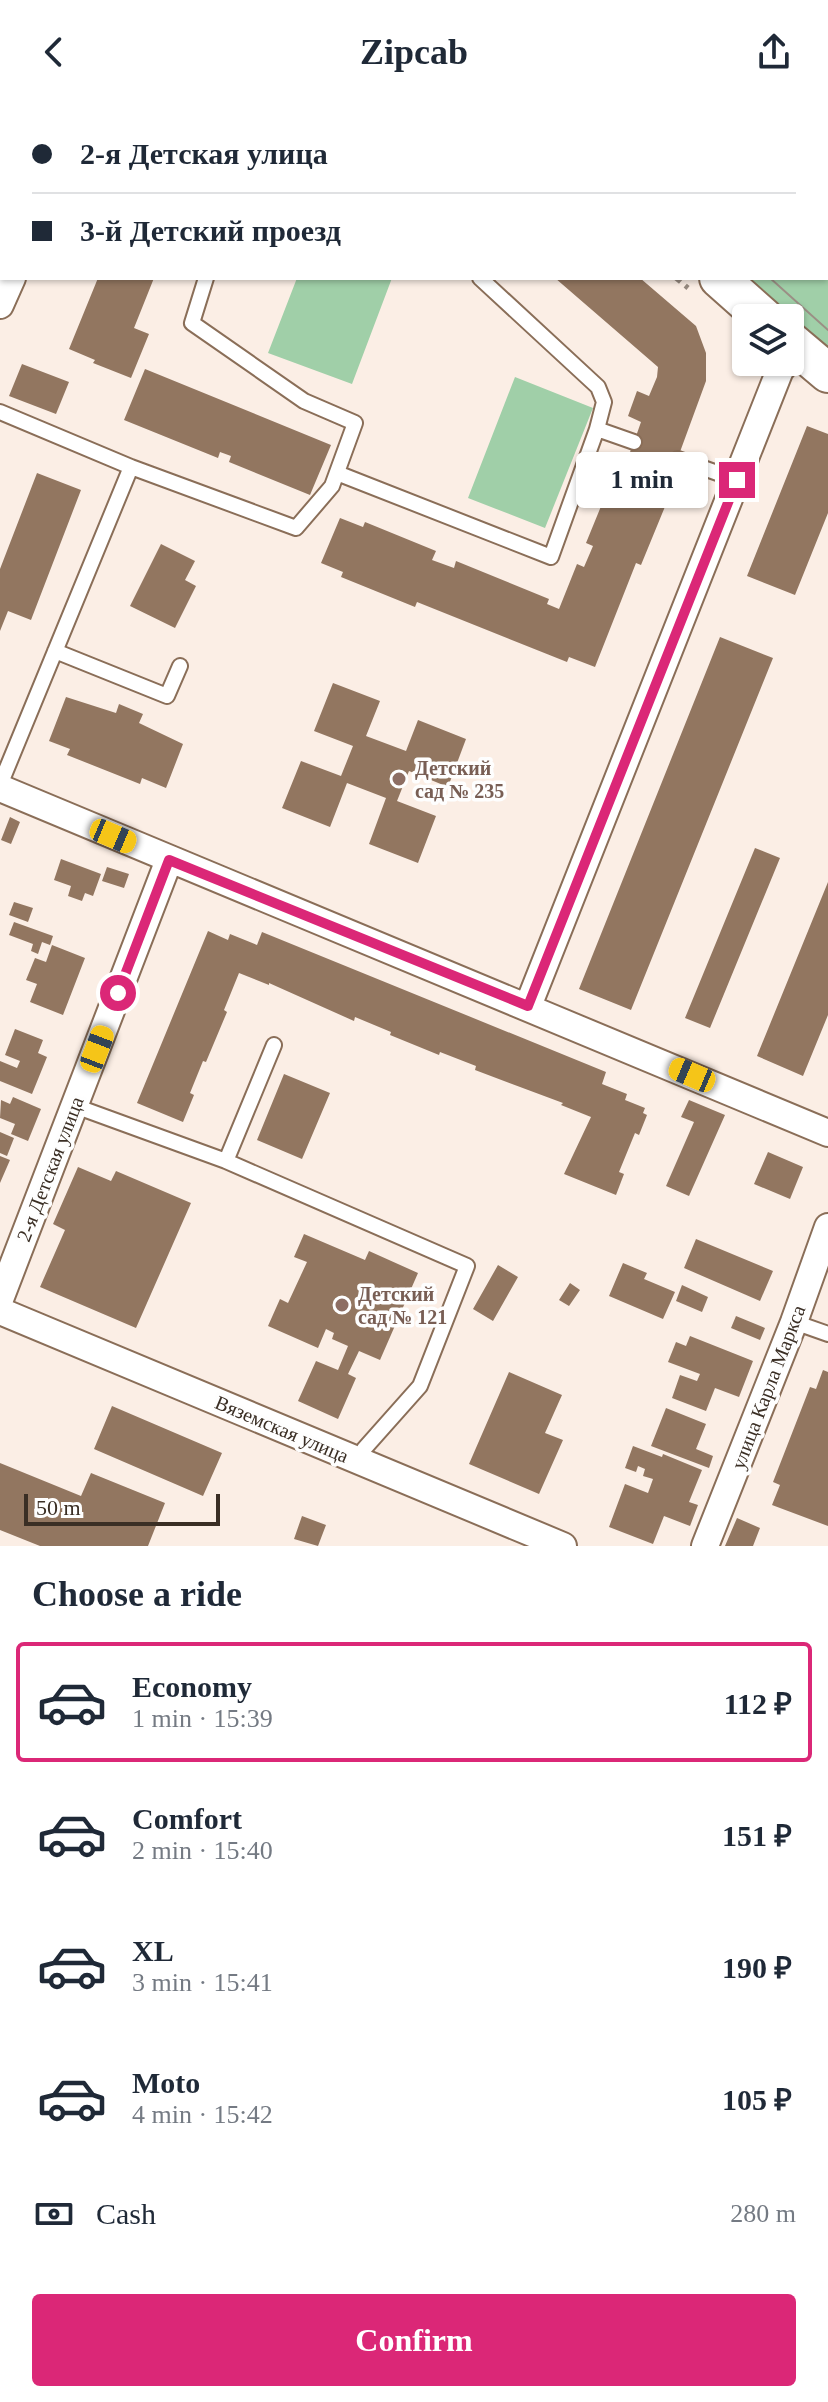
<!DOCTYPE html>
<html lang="en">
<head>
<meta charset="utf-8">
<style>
  body { margin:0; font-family:Georgia,serif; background:#f2f2f3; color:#1f2937; height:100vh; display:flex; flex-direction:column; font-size:30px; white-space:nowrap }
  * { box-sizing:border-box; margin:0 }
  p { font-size:26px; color:#747a83 }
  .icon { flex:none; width:44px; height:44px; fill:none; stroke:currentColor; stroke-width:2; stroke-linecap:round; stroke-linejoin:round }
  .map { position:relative; height:1442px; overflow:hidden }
  .sheet { display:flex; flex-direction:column; background:#fff; flex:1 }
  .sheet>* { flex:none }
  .guide { position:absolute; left:0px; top:0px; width:828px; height:176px; box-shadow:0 2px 6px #0004; display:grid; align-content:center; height:176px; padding:0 32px; background:#fff }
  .tools { position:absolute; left:732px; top:200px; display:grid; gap:16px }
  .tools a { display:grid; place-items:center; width:72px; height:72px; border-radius:8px; background:#fff; box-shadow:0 2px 6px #0004; font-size:40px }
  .scale { position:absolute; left:24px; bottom:20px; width:196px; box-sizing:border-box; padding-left:8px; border:4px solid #3a2e24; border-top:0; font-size:22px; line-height:28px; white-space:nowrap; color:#3a2e24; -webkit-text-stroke:6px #fefefe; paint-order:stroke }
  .end { position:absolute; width:36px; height:36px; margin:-18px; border:10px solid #db2777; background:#fff; box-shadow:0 0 0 4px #fff }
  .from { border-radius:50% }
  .bubble { position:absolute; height:56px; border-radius:8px; background:#fff; box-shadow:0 2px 6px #0004; font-size:26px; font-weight:600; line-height:56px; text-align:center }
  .car { position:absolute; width:24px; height:48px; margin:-24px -12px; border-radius:10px; box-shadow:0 0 6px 2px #0007; background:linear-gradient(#f5c518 24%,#345 0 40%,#f5c518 0 76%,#345 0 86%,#f5c518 0) }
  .guide b { display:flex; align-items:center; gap:28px; height:76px; font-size:30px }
  .guide b+b { border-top:2px solid #e0e1e3 }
  .guide i { width:20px; height:20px; background:#1f2937 }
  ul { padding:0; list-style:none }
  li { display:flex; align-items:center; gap:24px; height:120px; margin:0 16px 12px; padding:0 16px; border:4px solid transparent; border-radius:8px }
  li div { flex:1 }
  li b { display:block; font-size:30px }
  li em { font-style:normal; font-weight:600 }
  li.current { border-color:#db2777 }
  li>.icon { width:72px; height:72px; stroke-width:1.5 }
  h2 { padding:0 32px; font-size:36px; line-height:96px }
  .pay { display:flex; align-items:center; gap:20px; height:88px; padding:0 32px; font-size:30px }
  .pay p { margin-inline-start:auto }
  .button { display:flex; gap:16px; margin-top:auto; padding:16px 32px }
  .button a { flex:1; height:92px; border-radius:8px; background:#db2777; color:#fff; font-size:32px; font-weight:600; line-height:92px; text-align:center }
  header { display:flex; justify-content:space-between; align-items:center; height:104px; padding:0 32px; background:#fff; font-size:36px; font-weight:600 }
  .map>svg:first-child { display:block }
  .green { fill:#a0cfa8 }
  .building { fill:#927660 }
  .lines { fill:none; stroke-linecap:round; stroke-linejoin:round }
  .lane-casing { stroke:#8a6e58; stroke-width:18 }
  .street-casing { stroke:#8a6e58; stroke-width:30 }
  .secondary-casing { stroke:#8a6e58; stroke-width:42 }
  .path { stroke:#95897f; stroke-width:5; stroke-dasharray:6 6; stroke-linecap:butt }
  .lane { stroke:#fff; stroke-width:14 }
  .street { stroke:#fff; stroke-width:26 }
  .secondary { stroke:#fff; stroke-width:38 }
  .tram { stroke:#9b8f85; stroke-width:2 }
  .route { stroke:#db2777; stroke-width:10 }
  .education-dot { fill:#8d6e63; stroke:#fefefe; stroke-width:3 }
  .labels { text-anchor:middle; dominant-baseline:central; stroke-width:7; stroke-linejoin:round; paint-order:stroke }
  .education-label { font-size:20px; font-weight:bold; fill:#785e54; stroke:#fefefe; text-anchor:start }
  .street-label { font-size:20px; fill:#3a2e24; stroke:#fefefe }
</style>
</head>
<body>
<header><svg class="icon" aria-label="back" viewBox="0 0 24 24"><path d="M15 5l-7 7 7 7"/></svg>Zipcab<svg class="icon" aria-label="share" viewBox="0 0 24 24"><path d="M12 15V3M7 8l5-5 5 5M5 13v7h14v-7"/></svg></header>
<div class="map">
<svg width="828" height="1442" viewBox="0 0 828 1442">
  <rect width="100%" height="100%" fill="#fbeee5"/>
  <path class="green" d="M826,145L828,146V244L748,174H826Z
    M297,174H392L352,280L268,249Z
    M515,273L593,304L545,424L468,394Z"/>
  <path class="building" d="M98,174H154L134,224L149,230L131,274L93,259L95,256L69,245Z
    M555,174H640L696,222L706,249V277L666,386L671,388L641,461L636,459L595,563L569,553L567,558L417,498L415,503L341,473L343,468L321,459L340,414L363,423L365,418L436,447L432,456L454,464L456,457L549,495L547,500L559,505L577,460L584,463L593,442L586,439L615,368L621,371L634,338L641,318L628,312L637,287L649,292L657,273L658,263Z
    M22,260L69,278L56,310L9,292Z
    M145,265L331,341L310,391L229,358L231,352L220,348L218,354L124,316Z
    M807,322L828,330V409L795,491L747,472Z
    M37,369L81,386L31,516L8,507L0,527V465Z
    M161,440L195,457L185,476L196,482L175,524L130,502Z
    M720,533L773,554L631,906L579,885Z
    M333,579L380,597L366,632L406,647L418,616L466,635L448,683L409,667L397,697L436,712L418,759L369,740L386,694L347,679L330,723L282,704L301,657L341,672L353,642L314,627Z
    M66,593L116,609L119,600L143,610L139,619L183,640L166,684L142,674L140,680L67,651L70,645L49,637Z
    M10,713L20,718L11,740L1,736Z
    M755,744L780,754L710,924L685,914Z
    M61,755L101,770L93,792L85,789L82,797L68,792L71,782L54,776Z
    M107,763L129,770L124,784L102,777Z
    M828,778V911L803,972L757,952Z
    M14,798L33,804L28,818L9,811Z
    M14,818L53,832L50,841L42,838L38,850L31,847L33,840L9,831Z
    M208,827L228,836L230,830L257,841L262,828L606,968L602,980L627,990L625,996L645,1004L643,1009L647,1011L639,1031L635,1029L619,1068L624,1070L616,1091L564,1070L591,1013L561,1001L563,999L475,966L476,962L440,948L439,951L390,931L391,928L355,913L354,917L269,879V881L239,869L224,906L227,908L206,958L203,957L190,989L194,991L183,1018L137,999Z
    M52,841L85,854L63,911L30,898L37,880L26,876L35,854L46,858Z
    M15,925L43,936L38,949L47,953L32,990L0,977V957L17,964L20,957L5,951Z
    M284,970L330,989L302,1055L257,1036Z
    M13,993L41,1005L28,1037L11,1030L15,1020L0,1014L1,996L10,1000Z
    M689,996L725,1011L689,1092L666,1082L694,1018L681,1013Z
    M0,1028L14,1034L7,1052L0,1049Z
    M768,1048L803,1063L790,1095L754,1080Z
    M0,1052L10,1056L0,1079Z
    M78,1063L111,1077L116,1067L191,1099L136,1224L40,1183L65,1126L53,1120Z
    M304,1130L365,1156L369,1147L418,1169L380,1256L359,1247L348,1270L356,1274L338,1315L298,1297L316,1257L338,1266L348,1242L332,1235L334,1229L326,1225L318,1244L268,1222L280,1195L288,1199L307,1158L294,1153Z
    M696,1135L773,1167L760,1197L684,1164Z
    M623,1159L647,1169L644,1175L675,1188L663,1215L609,1192Z
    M498,1161L518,1173L493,1217L473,1205Z
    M570,1179L580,1186L569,1202L559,1196Z
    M682,1181L708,1193L702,1208L676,1197Z
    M736,1212L765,1224L760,1236L731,1224Z
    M690,1232L753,1257L739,1293L715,1284L706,1307L672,1294L680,1271L697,1277L700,1270L668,1258L676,1238L686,1242Z
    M823,1266L828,1268V1422L772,1401L780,1381L773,1378L810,1283L816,1285Z
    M509,1268L562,1291L545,1329L563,1336L539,1390L469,1360Z
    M112,1302L222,1349L203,1392L94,1345Z
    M666,1304L706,1320L696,1345L713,1352L709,1364L651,1342Z
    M633,1342L662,1353L663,1350L702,1366L689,1398L698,1401L690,1422L664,1412L653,1440L609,1423L625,1380L648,1389L653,1375L643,1372L645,1365L638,1362L636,1368L625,1364Z
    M0,1359L81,1392L91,1369L165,1399L148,1442H40L0,1426Z
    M302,1412L326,1421L318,1442L294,1435Z
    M737,1414L760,1424L753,1442H725Z"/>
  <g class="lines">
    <g class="lane-casing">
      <path id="lane" d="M480,174L598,283L604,298L597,325L634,338
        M0,308L131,363L0,681
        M678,355L737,376
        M131,363L296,424L332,382L355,319L304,297L192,219L206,174
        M337,369L551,453L597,325
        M55,547L167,592L180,562
        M75,1002L226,1057L274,941
        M226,1057L467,1162L420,1282L364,1345L359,1357
        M794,1218L828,1230"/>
    </g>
    <g class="street-casing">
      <path id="street" d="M685,0L687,2
        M82,2L83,0
        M826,119L828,120
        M0,201L12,174
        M0,684L828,1029
        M528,902L780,266L787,258
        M0,1195L169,756
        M0,1207L563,1442
        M705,1442L794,1218L828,1123"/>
    </g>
    <g class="secondary-casing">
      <path id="secondary" d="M524,0L527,2
        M719,174L764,214
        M790,237L828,269"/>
    </g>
    <path class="path" d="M301,0V2
      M479,0L481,2
      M676,174L688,184"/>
    <use href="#lane" class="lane"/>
    <use href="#street" class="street"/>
    <use href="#secondary" class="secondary"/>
    <path class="tram" d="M574,0L576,2
      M592,0L595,2
      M770,174L828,226"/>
  </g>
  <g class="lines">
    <path class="route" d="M118,889L169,756L528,902L737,376"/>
  </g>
  <g class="education-dot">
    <circle cx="399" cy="675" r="8"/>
    <circle cx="342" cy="1201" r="8"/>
  </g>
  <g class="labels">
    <g class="education-label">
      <text x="415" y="664">Детский<tspan x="415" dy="23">сад № 235</tspan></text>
      <text x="358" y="1190">Детский<tspan x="358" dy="23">сад № 121</tspan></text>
    </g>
    <g class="street-label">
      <text transform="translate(50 1065) rotate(-69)">2-я Детская улица</text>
      <text transform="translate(768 1283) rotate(-69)">улица Карла Маркса</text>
      <text transform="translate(282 1325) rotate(23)">Вяземская улица</text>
    </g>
  </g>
</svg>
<div class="tools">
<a><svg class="icon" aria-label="layers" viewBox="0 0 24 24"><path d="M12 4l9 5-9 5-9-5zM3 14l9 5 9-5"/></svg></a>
</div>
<div class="scale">50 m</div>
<i class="end from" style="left:118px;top:889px"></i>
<i class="end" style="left:737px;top:376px"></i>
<div class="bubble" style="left:576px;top:348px;width:132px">1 min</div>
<i class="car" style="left:113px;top:732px;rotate:113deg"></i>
<i class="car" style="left:97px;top:945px;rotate:21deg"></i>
<i class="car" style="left:692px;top:971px;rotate:293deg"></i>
<div class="guide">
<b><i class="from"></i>2-я Детская улица</b>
<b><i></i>3-й Детский проезд</b>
</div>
</div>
<section class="sheet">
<h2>Choose a ride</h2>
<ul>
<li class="current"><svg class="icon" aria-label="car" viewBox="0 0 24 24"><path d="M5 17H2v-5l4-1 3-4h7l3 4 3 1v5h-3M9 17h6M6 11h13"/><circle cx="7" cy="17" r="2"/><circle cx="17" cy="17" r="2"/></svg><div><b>Economy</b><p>1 min · 15:39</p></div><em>112 ₽</em></li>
<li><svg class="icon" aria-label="car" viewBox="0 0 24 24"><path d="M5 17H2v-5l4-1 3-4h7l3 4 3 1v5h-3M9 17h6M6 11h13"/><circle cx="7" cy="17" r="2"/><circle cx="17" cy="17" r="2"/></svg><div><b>Comfort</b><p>2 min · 15:40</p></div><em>151 ₽</em></li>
<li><svg class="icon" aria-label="car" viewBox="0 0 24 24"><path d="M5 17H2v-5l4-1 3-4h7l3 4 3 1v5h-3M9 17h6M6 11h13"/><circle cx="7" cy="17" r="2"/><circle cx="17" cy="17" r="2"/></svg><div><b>XL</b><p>3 min · 15:41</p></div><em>190 ₽</em></li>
<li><svg class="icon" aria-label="car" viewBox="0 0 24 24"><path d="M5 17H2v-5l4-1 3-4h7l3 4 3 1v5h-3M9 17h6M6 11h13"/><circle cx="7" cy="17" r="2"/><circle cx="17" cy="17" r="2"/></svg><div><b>Moto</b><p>4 min · 15:42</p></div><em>105 ₽</em></li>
</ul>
<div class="pay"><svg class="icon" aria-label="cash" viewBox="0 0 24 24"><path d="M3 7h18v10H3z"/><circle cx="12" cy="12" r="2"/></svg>Cash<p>280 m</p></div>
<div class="button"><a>Confirm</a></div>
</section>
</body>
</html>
